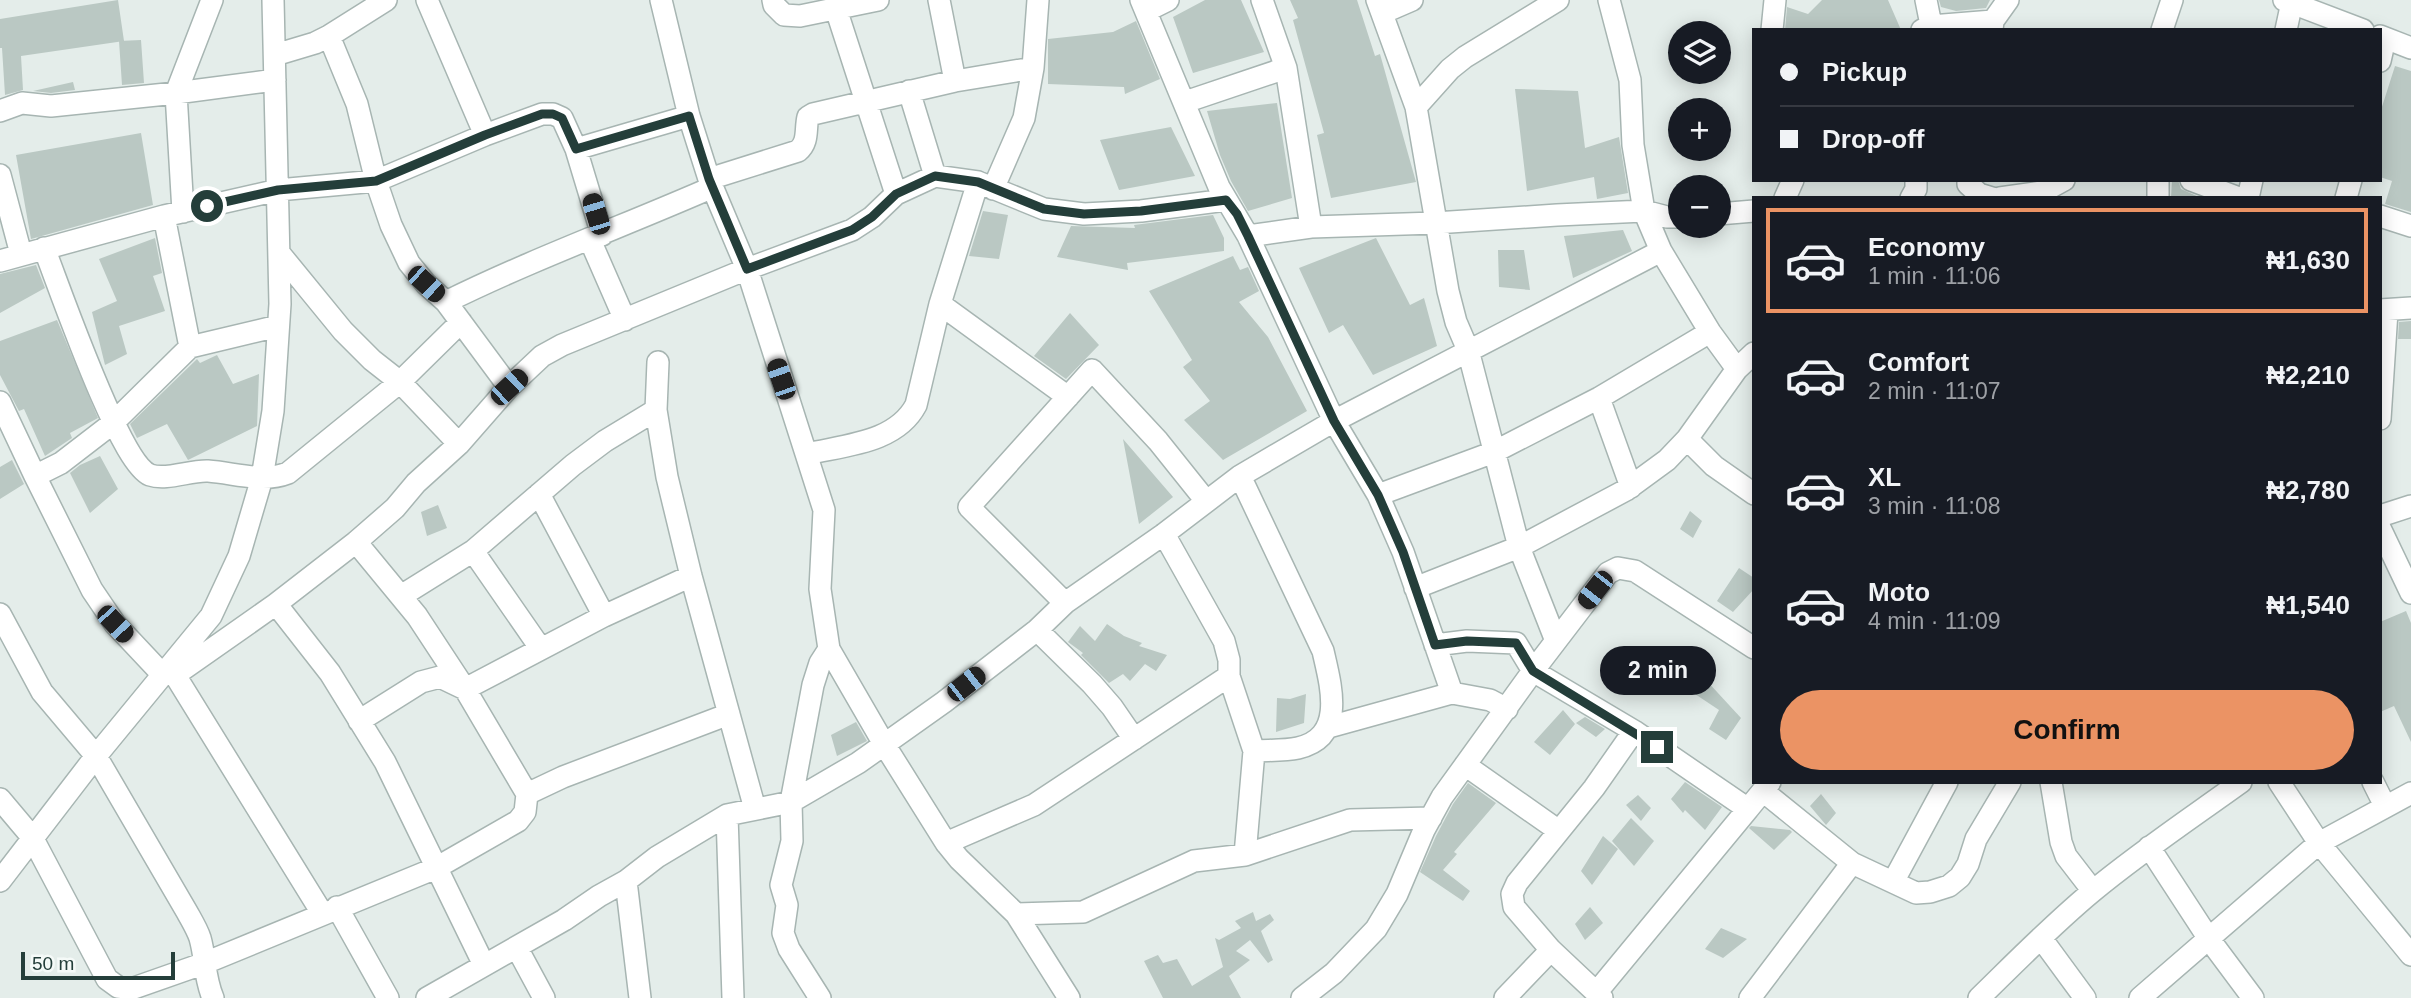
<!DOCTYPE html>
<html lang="en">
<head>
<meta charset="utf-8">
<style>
  body { margin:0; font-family:Helvetica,sans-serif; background:#20242c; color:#f1f3f6; height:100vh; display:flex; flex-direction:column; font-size:26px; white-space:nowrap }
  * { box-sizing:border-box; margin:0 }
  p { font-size:23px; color:#9ea1a6 }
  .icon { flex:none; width:38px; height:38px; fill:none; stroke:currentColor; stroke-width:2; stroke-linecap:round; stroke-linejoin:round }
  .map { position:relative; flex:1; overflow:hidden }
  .panel { position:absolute; left:1752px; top:196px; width:630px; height:588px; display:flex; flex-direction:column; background:#171b24; border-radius:0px; box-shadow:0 4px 18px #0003 }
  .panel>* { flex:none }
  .top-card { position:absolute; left:1752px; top:28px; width:630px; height:154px; border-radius:0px; box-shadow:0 4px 18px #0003; display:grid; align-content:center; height:154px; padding:0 28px; background:#171b24 }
  .fabs { position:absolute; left:1668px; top:21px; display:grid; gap:14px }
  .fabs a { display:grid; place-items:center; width:63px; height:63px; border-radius:50%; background:#171b24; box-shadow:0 4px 18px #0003; font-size:35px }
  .scale { position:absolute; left:21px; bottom:18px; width:154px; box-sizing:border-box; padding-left:7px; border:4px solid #243e3a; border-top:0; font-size:19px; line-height:24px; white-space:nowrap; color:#243e3a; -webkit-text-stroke:5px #f5faf8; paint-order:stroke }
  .end { position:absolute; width:32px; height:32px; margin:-16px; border:9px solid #243e3a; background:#fff; box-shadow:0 0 0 4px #fff }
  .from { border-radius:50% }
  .bubble { position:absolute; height:49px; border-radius:24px; background:#171b24; box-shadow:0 4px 18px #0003; font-size:23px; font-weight:800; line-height:49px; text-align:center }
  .car { position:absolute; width:21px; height:42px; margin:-21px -10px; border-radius:9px; box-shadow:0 0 5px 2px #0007; background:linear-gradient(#222 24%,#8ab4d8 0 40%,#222 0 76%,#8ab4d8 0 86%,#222 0) }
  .top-card b { display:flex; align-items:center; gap:24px; height:66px; font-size:26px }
  .top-card b+b { border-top:2px solid #363941 }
  .top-card i { width:18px; height:18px; background:#f1f3f6 }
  ul { padding:12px 0 0; list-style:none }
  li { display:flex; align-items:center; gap:21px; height:105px; margin:0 14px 10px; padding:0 14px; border:4px solid transparent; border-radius:0px }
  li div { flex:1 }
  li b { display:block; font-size:26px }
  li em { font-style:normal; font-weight:800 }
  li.current { border-color:#eb9364 }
  li>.icon { width:63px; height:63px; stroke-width:1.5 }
  .button { display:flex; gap:14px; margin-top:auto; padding:14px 28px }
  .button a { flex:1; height:80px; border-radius:42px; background:#eb9364; color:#111; font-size:28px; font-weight:800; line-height:80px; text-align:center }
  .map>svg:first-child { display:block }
  .building { fill:#bac8c3 }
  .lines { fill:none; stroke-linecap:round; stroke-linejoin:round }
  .minor-casing { stroke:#a7b5b2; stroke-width:24 }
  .tertiary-casing { stroke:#a7b5b2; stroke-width:24 }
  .minor { stroke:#fff; stroke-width:21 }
  .tertiary { stroke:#fff; stroke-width:21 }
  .route { stroke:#243e3a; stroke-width:9 }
</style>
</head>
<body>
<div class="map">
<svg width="2411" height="998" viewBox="0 0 2411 998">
  <rect width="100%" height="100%" fill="#e4edea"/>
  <path class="building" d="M118,0L124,41L21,56L23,90L5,95L2,48H0V19Z
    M1205,0H1241L1264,52L1193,73L1173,17Z
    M1290,0H1357L1375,56L1380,54L1416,182L1331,198L1317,135L1324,133L1293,20L1298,18Z
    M1822,0H1888L1901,30H1785L1787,7L1808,14Z
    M1939,0H1990L1986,8L1956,11L1941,7Z
    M1136,21L1160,79L1125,94L1124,87L1048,84V39L1113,32Z
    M141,40L144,83L122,85L119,41Z
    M2395,66L2411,71V212L2385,204L2392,181L2380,177V113Z
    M73,82L75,90L51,93L33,91Z
    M1515,89L1578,91L1585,148L1619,137L1628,193L1597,199L1594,177L1527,191Z
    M1277,103L1292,198L1248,211L1231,181L1220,155L1207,111Z
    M1171,127L1195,176L1119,190L1100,140Z
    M141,133L153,205L31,239L16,155Z
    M2172,180H2178L2181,189L2201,198H2171Z
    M983,211L1008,215L999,259L969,256Z
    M1213,215L1224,238V251L1127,263L1128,270L1057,257L1071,226L1135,228L1134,225Z
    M1623,230L1632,251L1573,278L1564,236Z
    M155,238L162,273L153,276L165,311L119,326L127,354L105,365L92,312L117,301L99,259Z
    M1376,238L1410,305L1424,298L1437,346L1373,375L1343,325L1329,333L1299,268Z
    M1498,250H1524L1530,290L1499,287Z
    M1233,256L1240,270L1248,267L1259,291L1239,302L1268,337L1307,411L1223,460L1184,420L1210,401L1183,367L1192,360L1149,291Z
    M36,265L45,288L0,313V274Z
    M1070,313L1099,345L1066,379L1034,356Z
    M57,320L98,418L70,433L72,438L45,456L24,409L19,411L0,375V341Z
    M2411,321V339H2398L2399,322Z
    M217,355L233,384L259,374L257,426L188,460L167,424L137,438L130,424L197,359L200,363Z
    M1123,439L1173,497L1139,524Z
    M100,456L118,489L90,513L70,473L80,465Z
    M12,460L24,484L0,499V467Z
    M438,505L447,528L427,536L421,512Z
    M1690,511L1702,521L1693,538L1680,529Z
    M1739,568L1754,578V589L1733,612L1717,601Z
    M2406,611L2411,623V742L2394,706L2380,712V622Z
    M1107,624L1124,636L1142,643L1139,646L1167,655L1156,671L1145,664L1130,681L1123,674L1109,683L1081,655L1083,653L1068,642L1080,626L1095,641Z
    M1692,663L1709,673L1706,680L1741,718L1726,740L1709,729L1719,710L1680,684Z
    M1306,694L1304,723L1276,732L1277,698L1290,699Z
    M1563,710L1575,724L1550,755L1534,742Z
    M1585,717L1605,729L1596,737L1576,723Z
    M856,722L867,741L837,756L831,735Z
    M1685,782L1722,807L1705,830L1685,810L1683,813L1671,799Z
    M1468,783L1496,803L1454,852L1457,854L1443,870L1470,891L1463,901L1420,872L1436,836L1453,804Z
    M1821,794L1836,813L1826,825L1810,806Z
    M1638,795L1651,808L1641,821L1626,805Z
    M1631,818L1654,841L1634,866L1612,841Z
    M1751,826L1790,830L1792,832L1774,850L1749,828Z
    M1603,836L1618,849L1592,885L1581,871Z
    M1590,907L1603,923L1585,940L1575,924Z
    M1253,912L1256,921L1270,914L1274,920L1261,931L1273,960L1268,963L1250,940L1236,951L1250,960L1229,976L1241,998H1163L1144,961L1158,955L1163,963L1177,959L1192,986L1223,967L1215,938L1219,940L1241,928L1235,921Z
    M1721,928L1747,939L1723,958L1705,949Z"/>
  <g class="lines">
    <g class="minor-casing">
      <path id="minor" d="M427,0L485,135
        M661,0L689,116L709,179L747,269L824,510L820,589L829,649L884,744L946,843L959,859L1016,914L1069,998
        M773,0L774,5L784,15L800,16L878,0
        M939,0L955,81
        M1141,0L1219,187L1248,236L1334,421L1378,495L1403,552L1452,693
        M1262,0L1286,68L1311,227
        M1377,0L1416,107L1448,291L1456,322L1468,350L1519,547L1556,641
        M1609,0L1630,80L1633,145L1644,211L1661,251L1710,332L1737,369
        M1926,0L1932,30
        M836,9L896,194
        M1146,11L1168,0
        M1382,13L1412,0
        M1772,30L1775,0
        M1922,30L1931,26L1993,21
        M1992,30L1993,21L2008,0
        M2162,30L2172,0
        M2286,30L2292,2
        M329,36L357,104L376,181L391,225L409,263L426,284L446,302L509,387
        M275,55L315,43L329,36L386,0
        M2380,61L2385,39
        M909,91L935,176
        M1185,102L1286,68
        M1416,107L1450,69L1465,57L1558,0
        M0,111L22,103L51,106L176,93L275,80
        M576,149L602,235
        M0,175L21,254
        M709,179L798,151C809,142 805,129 808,117L813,114L955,81L1033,68
        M1968,180V184L1979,194L1992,198
        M2191,180L2239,198
        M993,189L1024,118L1033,68L1038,0
        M1785,198L1793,180
        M1911,198L1916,189V180
        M2000,198L2042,192L2064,180
        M2158,198V180
        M2248,198L2252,180
        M2346,198L2351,180
        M183,212L176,93L212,0
        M1718,214L1754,211
        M164,216L190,347
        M2380,216L2411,226
        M1248,236L1311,227L1435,223L1557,215L1644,211L1667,217H1680
        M590,240L625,320
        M44,248C59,286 119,462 150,475C167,481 190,470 208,471C235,473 263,483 288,473L400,382L461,322
        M280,254L343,331L372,360L400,382L459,444
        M0,261L164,216L278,190L376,181L485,135L542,114H553L562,118L576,149L689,116
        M446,302C533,259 624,226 713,187
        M940,304L978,182
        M2380,310L2411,308
        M658,362L656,410L667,477L691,576L755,809
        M1599,398L1631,487
        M0,402L35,476L92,590L115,624L163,675
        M2380,419L2387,311
        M1687,439L1714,466L1754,494
        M807,454C845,445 896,443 916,405L940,304L1068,397
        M35,476L61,463L113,423L190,347L278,326
        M1240,476L1323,651C1331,686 1346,737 1298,748C1284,751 1268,750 1254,751
        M539,494L604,616
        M1378,495L1494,452L1599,398L1710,332
        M2380,516L2411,506
        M2380,528L2411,593
        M1164,534L1224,641L1229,660V676L1254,751L1245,855
        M356,542L417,616L465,689L527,794
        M473,551L541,649
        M1415,588L1519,547L1626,490L1667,460L1687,439L1737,369L1754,353
        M401,596L473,551L573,465L605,441L656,410
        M1065,603L969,507L1092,370L1158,441L1206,501
        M276,604L330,673L385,762L484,965
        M0,614L42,692L96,756L187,912C192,921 197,929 200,938C206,959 204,977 213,998
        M1037,630L1092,684L1112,707L1134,739
        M1435,645L1467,641L1516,643L1533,671L1634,731L1748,809L1770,782
        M170,667L322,913
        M175,675L276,604L356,542L395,508L416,483L459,444L509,387L542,356L562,345L747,269L852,230L872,217L896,194L935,176L978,182L1044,209L1084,214L1141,211L1226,200
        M359,721L421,682L440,677L465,689L604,616L691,576
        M1329,727L1452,693L1490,700L1507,709
        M1465,765L1559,831
        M2051,782L2061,842L2066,856L2093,891
        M2279,782L2319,843L2411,955
        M2373,782L2385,806
        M1763,791L1852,863L1916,893L1930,892L1949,886L1960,877L1968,864L1976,839L2010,782
        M0,799L32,837L107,979L118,987L131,989L205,963L436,868L518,821L525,812L527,794L563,777L729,714
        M727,815L733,998
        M946,843L1034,805L1229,676
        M2149,847L2209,939L2253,998
        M0,881L96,756L211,616L239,556L262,478L273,411L280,304L273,0
        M626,881L640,998
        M1893,882L1947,782
        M337,907L388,998
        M1016,914L1083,912L1194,861L1245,855L1350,820L1431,818
        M2041,938L2085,998
        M517,948L544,998
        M1596,993L1748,809
        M427,998L564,920L599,896L626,881L657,857L727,815L791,802L858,763L944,702L1037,630L1065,603L1164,534L1240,476L1334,421L1661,251
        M820,998L789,949L783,933L787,905L781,885L792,841L791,802L813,685L820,663L829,649
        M1302,998L1334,973L1376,929L1397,894L1424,830L1442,797L1533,671L1608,573L1618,568L1635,571L1754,648
        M1505,998L1551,950
        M1602,998L1551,950L1514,907L1512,894L1517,883L1594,788L1634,731
        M1750,998L1852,863
        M1979,998C2017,961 2053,924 2093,891C2140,852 2191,818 2241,782
        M2140,998L2319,843L2411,793"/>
    </g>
    <g class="tertiary-casing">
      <path id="tertiary" d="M2284,0L2363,30
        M2380,36L2411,48"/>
    </g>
    <use href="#minor" class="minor"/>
    <use href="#tertiary" class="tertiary"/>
  </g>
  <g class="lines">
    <path class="route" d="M207,206L278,190L376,181L485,135L542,114H553L562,118L576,149L689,116L709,179L747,269L852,230L872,217L896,194L935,176L978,182L1044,209L1084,214L1141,211L1226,200L1237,214L1248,236L1334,421L1378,495L1403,552L1435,645L1467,641L1516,643L1533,671L1657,747"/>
  </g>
</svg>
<div class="fabs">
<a><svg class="icon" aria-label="layers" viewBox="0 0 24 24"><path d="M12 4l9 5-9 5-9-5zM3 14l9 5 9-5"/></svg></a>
<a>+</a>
<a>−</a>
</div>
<div class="scale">50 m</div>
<i class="end from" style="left:207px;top:206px"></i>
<i class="end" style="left:1657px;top:747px"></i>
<div class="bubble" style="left:1600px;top:646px;width:116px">2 min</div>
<i class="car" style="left:596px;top:214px;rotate:343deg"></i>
<i class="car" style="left:426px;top:284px;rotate:133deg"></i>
<i class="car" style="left:781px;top:379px;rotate:341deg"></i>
<i class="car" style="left:509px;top:387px;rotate:47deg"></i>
<i class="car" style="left:1595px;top:590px;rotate:218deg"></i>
<i class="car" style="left:115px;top:624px;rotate:137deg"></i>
<i class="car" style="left:966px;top:684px;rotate:52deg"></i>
<div class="top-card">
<b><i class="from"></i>Pickup</b>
<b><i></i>Drop-off</b>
</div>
<section class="panel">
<ul>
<li class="current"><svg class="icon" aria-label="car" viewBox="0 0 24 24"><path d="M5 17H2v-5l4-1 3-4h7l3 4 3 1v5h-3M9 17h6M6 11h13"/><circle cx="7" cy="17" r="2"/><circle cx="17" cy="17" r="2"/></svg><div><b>Economy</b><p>1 min · 11:06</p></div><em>₦1,630</em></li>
<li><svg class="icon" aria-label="car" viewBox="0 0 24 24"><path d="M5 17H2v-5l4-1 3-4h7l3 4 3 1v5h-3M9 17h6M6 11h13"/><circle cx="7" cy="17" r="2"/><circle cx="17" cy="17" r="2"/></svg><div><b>Comfort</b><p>2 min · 11:07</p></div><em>₦2,210</em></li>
<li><svg class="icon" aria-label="car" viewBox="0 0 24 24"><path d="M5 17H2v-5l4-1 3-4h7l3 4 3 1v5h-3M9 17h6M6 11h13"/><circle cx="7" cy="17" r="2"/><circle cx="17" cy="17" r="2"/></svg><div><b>XL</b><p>3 min · 11:08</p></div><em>₦2,780</em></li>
<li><svg class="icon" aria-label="car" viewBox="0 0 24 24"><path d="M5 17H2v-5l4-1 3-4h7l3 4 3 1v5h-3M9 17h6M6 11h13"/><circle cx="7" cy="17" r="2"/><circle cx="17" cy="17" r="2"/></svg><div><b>Moto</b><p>4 min · 11:09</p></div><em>₦1,540</em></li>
</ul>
<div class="button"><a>Confirm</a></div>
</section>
</div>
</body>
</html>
